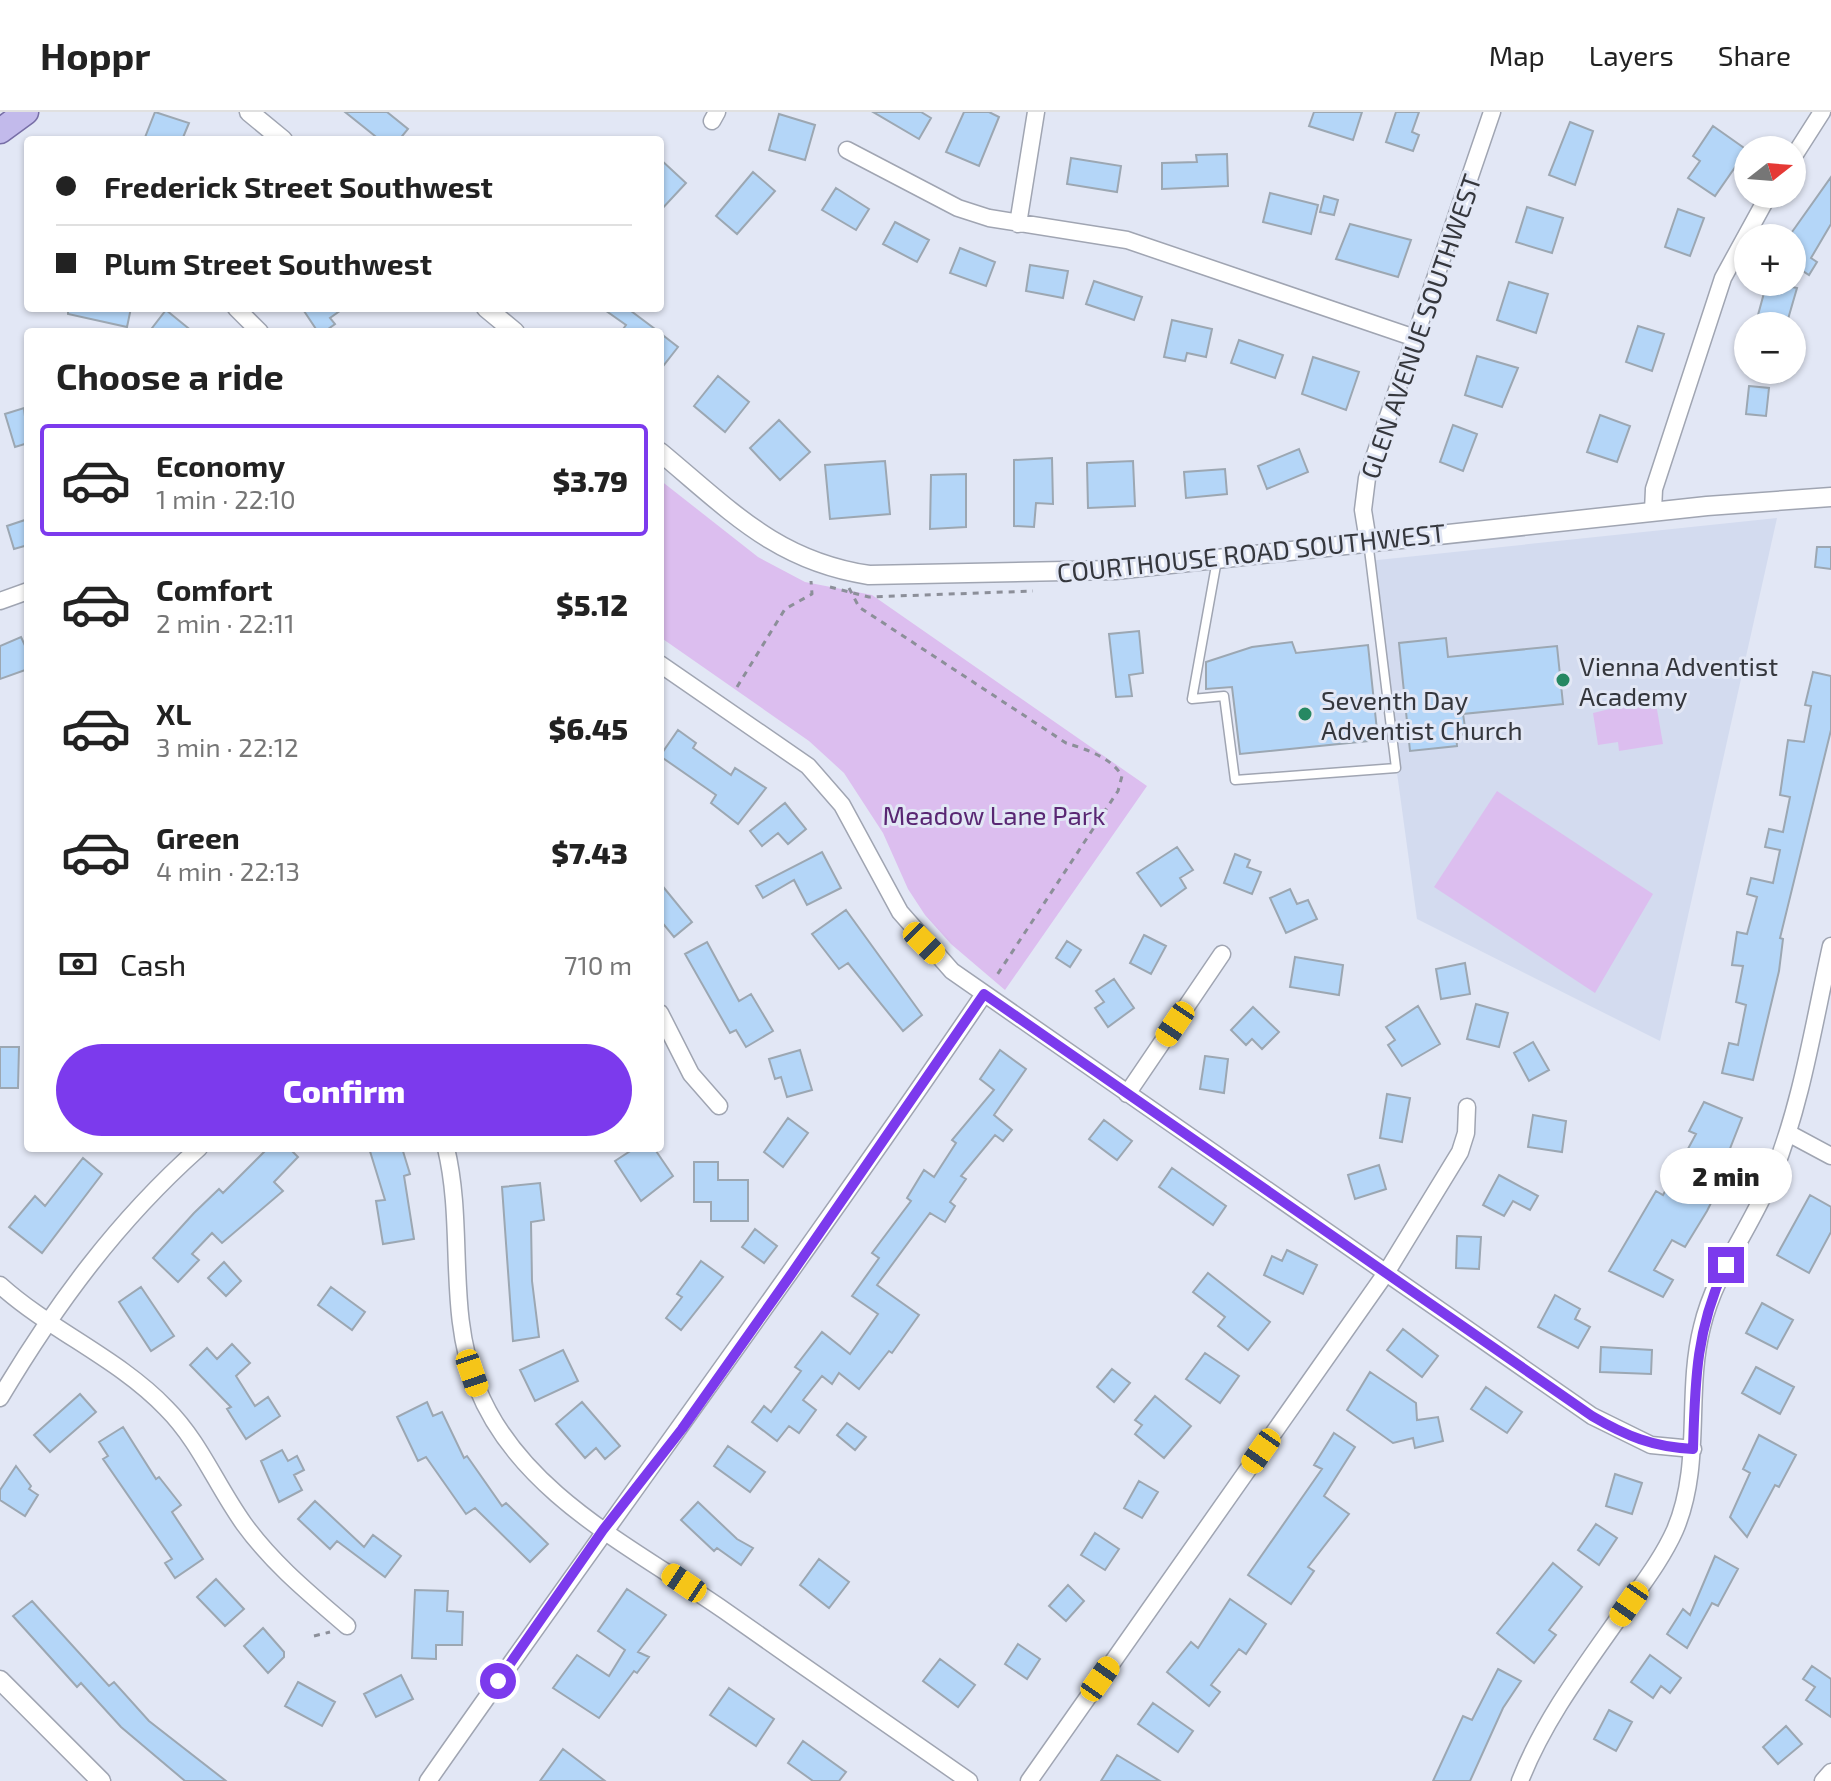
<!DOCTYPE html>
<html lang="en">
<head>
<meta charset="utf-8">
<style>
  body { margin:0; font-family:"Exo 2",sans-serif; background:#f6f6f6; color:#222; height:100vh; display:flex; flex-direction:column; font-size:30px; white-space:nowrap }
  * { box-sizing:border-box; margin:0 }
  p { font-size:26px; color:#767676 }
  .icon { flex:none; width:44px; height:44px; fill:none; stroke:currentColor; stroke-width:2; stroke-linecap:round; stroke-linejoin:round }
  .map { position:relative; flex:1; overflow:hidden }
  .sheet { position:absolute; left:24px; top:216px; width:640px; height:824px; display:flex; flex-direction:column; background:#fff; border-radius:8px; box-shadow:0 2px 6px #0004 }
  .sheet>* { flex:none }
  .hud { position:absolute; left:24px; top:24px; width:640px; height:176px; border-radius:8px; box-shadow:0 2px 6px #0004; display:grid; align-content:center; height:176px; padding:0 32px; background:#fff }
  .needle { width:52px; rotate:73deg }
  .tools { position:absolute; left:1734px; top:24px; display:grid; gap:16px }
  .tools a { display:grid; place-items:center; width:72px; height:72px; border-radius:50%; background:#fff; box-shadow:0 2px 6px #0004; font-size:40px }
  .end { position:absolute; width:36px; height:36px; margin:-18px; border:10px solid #7c3aed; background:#fff; box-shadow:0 0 0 4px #fff }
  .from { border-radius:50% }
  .bubble { position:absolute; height:56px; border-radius:28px; background:#fff; box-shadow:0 2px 6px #0004; font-size:26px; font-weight:800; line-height:56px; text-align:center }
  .car { position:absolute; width:24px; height:48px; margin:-24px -12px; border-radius:10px; box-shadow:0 0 6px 2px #0007; background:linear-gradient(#f5c518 24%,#345 0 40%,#f5c518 0 76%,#345 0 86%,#f5c518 0) }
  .hud b { display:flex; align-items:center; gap:28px; height:76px; font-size:30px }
  .hud b+b { border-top:2px solid #e0e0e0 }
  .hud i { width:20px; height:20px; background:#222 }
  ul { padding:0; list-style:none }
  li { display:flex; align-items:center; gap:24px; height:112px; margin:0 16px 12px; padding:0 16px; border:4px solid transparent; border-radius:8px }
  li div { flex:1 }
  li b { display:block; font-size:30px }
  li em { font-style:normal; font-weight:800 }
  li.active { border-color:#7c3aed }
  li>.icon { width:72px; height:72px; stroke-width:1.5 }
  h2 { padding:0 32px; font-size:36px; line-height:96px }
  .pay { display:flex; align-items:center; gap:20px; height:88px; padding:0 32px; font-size:30px }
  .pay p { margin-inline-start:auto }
  .primary-button { display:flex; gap:16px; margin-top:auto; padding:16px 32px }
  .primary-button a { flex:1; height:92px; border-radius:48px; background:#7c3aed; color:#fff; font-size:32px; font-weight:800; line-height:92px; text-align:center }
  header { display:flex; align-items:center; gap:48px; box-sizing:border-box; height:112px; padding:0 40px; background:#fff; border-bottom:2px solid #e0e0e0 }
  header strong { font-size:38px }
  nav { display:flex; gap:44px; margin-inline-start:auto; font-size:28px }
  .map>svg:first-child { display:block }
  .built { fill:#d3dbef }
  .green { fill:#dcbeef }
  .building { fill:#b4d6f8; stroke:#9ca7b2; stroke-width:2 }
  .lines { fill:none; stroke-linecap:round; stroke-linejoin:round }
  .service-casing { stroke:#a0a5b2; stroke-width:11 }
  .minor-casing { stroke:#a0a5b2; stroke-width:19 }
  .tertiary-casing { stroke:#a0a5b2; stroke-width:21 }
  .primary-casing { stroke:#776ea6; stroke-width:27 }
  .path { stroke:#8c8f99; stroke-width:3; stroke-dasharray:6 6; stroke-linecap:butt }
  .service { stroke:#fff; stroke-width:8 }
  .minor { stroke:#fff; stroke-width:16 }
  .tertiary { stroke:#fff; stroke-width:18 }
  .primary { stroke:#c2baeb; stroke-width:24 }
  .route { stroke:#7c3aed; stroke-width:10 }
  .poi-dot { fill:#268862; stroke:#e2e7f5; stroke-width:3 }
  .labels { text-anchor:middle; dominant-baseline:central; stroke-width:6; stroke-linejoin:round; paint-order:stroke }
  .street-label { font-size:26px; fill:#35373d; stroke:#e2e7f5 }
  .poi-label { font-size:26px; fill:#35373d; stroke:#e2e7f5; text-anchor:start }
  .park-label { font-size:26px; fill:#592773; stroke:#e2e7f5 }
</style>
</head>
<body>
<header>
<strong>Hoppr</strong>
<nav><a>Map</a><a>Layers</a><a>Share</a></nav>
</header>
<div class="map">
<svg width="1831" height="1669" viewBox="0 0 1831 1669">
  <rect width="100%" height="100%" fill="#e2e7f5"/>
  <path class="built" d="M1777,406L1660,929L1417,807L1368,449Z"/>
  <path class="green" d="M660,368L758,445L805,470L872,483L1147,674L1005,878L951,832L925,803L908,777L883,721L844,661L809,629L660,525Z
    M1655,586L1663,632L1619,639L1618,630L1598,633L1593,601Z
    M1497,679L1653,782L1595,881L1434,775Z"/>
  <path class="building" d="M155,0L189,11L182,28H144Z
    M345,0H387L408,17L399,28H380Z
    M873,0H921L931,6L919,27Z
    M964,0H989L999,5L979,54L946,40Z
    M1314,0H1362L1353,28L1309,14Z
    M1396,0H1419L1412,20L1419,23L1413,39L1386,30Z
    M779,2L815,13L805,48L769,38Z
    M1570,10L1593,19L1575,73L1549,63Z
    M1713,14L1747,38L1715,84L1688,66L1700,49L1693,44Z
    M1227,42L1228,74L1162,77V51L1197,50L1196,43Z
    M1071,46L1121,54L1117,80L1067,72Z
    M660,47L686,71L660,99Z
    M753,60L775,79L737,122L716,104Z
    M1831,65V112L1811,146L1817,150L1809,163L1792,152V120Z
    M836,76L869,97L856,118L822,98Z
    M1270,81L1318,93L1311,122L1263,110Z
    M1324,84L1338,88L1334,103L1320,100Z
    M1527,95L1563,106L1552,141L1516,130Z
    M1678,97L1704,106L1690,144L1665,135Z
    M895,110L929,128L917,150L883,132Z
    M1350,112L1411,128L1398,165L1336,147Z
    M960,136L995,150L986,174L950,161Z
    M1030,153L1068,159L1063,186L1026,179Z
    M1094,169L1142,185L1134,208L1086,192Z
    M1509,170L1548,182L1536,221L1497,208Z
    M1767,170L1797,176L1786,214H1755Z
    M68,196H131L127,215L68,202Z
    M302,196H344L330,206L335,212L324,220H318Z
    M602,196H627L659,220H621L626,213Z
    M166,198L193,220H149Z
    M1172,208L1212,217L1206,245L1187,241L1185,249L1164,245Z
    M1638,214L1664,222L1652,259L1626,250Z
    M660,221L678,235L660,258Z
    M1239,228L1283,243L1275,266L1231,251Z
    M1477,244L1518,256L1502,295L1465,283Z
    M1313,245L1359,260L1346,298L1302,282Z
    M718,264L749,290L725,320L694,294Z
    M1749,274L1769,276L1766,304L1746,302Z
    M24,296L28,331L15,335L5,302Z
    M1600,303L1630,314L1617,350L1587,340Z
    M779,308L810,340L780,368L750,336Z
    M1453,313L1477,322L1463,359L1440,350Z
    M1299,337L1308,360L1267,377L1258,354Z
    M1052,346L1053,392L1036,391L1034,415L1014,414V348Z
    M885,349L890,402L830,407L825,353Z
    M1133,349L1135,394L1088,396L1087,351Z
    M1225,357L1227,382L1186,386L1184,360Z
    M966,362V415L930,417L931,363Z
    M28,407V433L14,437L7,414Z
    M1817,435H1831V457L1815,455Z
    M1139,519L1143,561L1129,563L1132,584L1116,585L1109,522Z
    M21,525L28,540V557L0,567V534Z
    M1446,526L1448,545L1557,534L1563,592L1463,602L1466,622L1456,623L1457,634L1410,639L1399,531Z
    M1292,530L1296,541L1368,533L1378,628L1240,642L1232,575L1206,577V550L1252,535Z
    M1813,560L1831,564V618L1780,826L1783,827L1779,859L1753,968L1722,961L1729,931L1738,933L1746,893L1736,890L1743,854L1732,853L1737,820L1747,822L1757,785L1747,782L1751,766L1773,771L1780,738L1765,735L1769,717L1783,720L1790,685L1780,683L1788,628L1804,630L1811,594L1805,593Z
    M678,618L696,631L693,636L731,663L735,656L766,676L738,712L711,691L716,683L660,644Z
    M785,691L806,717L788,732L778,721L762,734L750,719Z
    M1177,735L1193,758L1180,766L1186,776L1161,794L1137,761Z
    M822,740L841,776L807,793L794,768L763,786L756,774Z
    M1235,742L1250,748L1247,755L1261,760L1252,782L1224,771Z
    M660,771L692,810L674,825L660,808Z
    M1290,777L1297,792L1308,788L1317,807L1286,821L1270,786Z
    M846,798L922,903L903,919L848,851L839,857L812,822Z
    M1144,823L1166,834L1151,862L1130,851Z
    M1067,829L1081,838L1070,855L1056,846Z
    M707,830L739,889L751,882L773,919L746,935L736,918L730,921L685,842Z
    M1295,845L1343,853L1339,883L1290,875Z
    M1465,851L1470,882L1441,887L1436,857Z
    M1114,867L1134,896L1108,915L1095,896L1104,890L1096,879Z
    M1476,892L1508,901L1499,935L1467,927Z
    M1418,894L1440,932L1402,954L1388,933L1395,928L1386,915Z
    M1253,895L1279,920L1262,937L1252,927L1246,933L1231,918Z
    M1533,930L1549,958L1529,969L1514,941Z
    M0,935H19L18,976H0Z
    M800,938L812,978L787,985L781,965L775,967L769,947Z
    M1000,938L1026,957L994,1003L1012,1018L1003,1029L995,1023L961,1064L966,1067L950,1090L955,1094L945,1110L930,1101L877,1173L919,1203L892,1241L889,1239L859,1277L839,1261L832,1272L822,1264L803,1288L816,1298L799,1321L789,1314L777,1329L752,1310L764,1294L771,1300L801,1259L795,1255L822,1220L850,1242L878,1202L852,1184L879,1146L872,1141L911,1089L907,1086L924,1058L934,1065L956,1031L952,1028L994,978L980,967Z
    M1205,944L1228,947L1224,981L1200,977Z
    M1387,982L1410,986L1402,1030L1380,1026Z
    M1704,990L1742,1006L1722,1057L1727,1059L1707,1099L1685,1135L1672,1128L1654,1158L1673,1168L1663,1185L1609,1159L1656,1079L1663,1083L1696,1022L1689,1019Z
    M1533,1003L1566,1009L1562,1040L1528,1035Z
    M788,1006L808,1021L783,1055L764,1040Z
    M1104,1008L1132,1029L1117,1048L1089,1027Z
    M268,1036H289L298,1045L274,1070L283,1079L222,1131L212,1121L192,1142L199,1148L178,1170L153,1146L194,1101L219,1077L223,1081Z
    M369,1036H402L410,1062L404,1064L414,1127L383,1132L376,1089L385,1088Z
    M635,1036H654L673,1064L641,1089L615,1049Z
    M83,1046L102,1062L42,1141L9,1115L35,1084L45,1094Z
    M694,1050H718V1068H748V1109H711V1090H694Z
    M1379,1053L1386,1077L1355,1087L1348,1063Z
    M1172,1056L1226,1094L1213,1113L1159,1075Z
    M1499,1063L1538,1084L1530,1098L1513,1089L1504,1104L1483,1093Z
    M540,1071L544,1108L531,1110L532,1169L539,1225L513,1229L502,1075Z
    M1810,1083L1831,1095V1120L1809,1161L1777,1143Z
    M755,1117L777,1134L764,1151L742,1135Z
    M1457,1124L1481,1125L1479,1157L1456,1156Z
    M1287,1138L1317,1153L1303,1182L1264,1163L1272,1144L1282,1149Z
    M701,1149L723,1165L681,1218L666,1206L682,1185L677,1182Z
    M224,1150L241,1169L226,1184L208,1166Z
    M1208,1161L1270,1210L1248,1238L1218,1214L1225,1205L1193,1180Z
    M141,1175L174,1224L151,1239L119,1190Z
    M331,1175L365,1200L352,1218L318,1193Z
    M1555,1183L1580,1197L1575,1207L1590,1215L1578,1236L1538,1215Z
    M1762,1191L1793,1208L1777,1237L1746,1221Z
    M1403,1217L1438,1244L1422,1265L1387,1238Z
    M232,1232L250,1251L236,1264L255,1294L268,1285L280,1304L246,1327L227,1297L231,1295L190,1253L207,1236L217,1247Z
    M1601,1235L1652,1238L1651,1262L1600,1260Z
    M563,1238L578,1269L535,1289L520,1258Z
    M1205,1241L1239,1264L1220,1291L1186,1267Z
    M1756,1255L1794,1275L1780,1302L1742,1281Z
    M1112,1257L1130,1271L1114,1290L1097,1275Z
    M1370,1260L1416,1291L1417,1308L1438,1305L1443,1329L1415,1336L1413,1326L1393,1331L1347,1298Z
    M1486,1275L1522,1300L1507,1321L1471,1297Z
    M80,1282L96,1300L50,1340L34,1323Z
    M1155,1284L1191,1314L1164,1346L1135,1322L1142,1313L1135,1308Z
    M427,1290L433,1304L442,1300L464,1346L467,1344L502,1394L506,1391L548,1432L530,1450L475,1396L466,1402L426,1345L418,1349L397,1305Z
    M582,1290L620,1334L605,1347L596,1336L585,1346L556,1312Z
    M847,1311L866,1325L855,1338L837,1323Z
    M123,1315L156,1367L159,1365L181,1393L172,1400L203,1447L175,1466L165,1451L172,1447L103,1347L108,1344L99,1330Z
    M1334,1321L1355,1335L1324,1384L1349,1402L1308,1455L1314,1459L1291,1492L1248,1463L1322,1357L1314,1353Z
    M1759,1323L1796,1343L1779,1375L1775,1373L1747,1425L1730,1405L1750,1361L1743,1357Z
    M728,1334L765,1360L750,1380L714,1354Z
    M282,1338L288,1349L297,1344L304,1358L294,1363L302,1378L279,1390L261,1349Z
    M16,1354L31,1374L29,1377L38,1383L25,1404L0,1388V1378Z
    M1615,1362L1642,1371L1632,1402L1606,1394Z
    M1139,1369L1158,1380L1142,1406L1124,1396Z
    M315,1389L364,1435L373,1423L401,1444L385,1465L337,1429L330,1437L298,1407Z
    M698,1390L737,1427L753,1436L741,1453L717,1436L714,1439L681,1408Z
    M1596,1412L1617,1426L1599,1453L1578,1438Z
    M1095,1421L1119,1437L1105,1458L1081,1443Z
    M1715,1444L1738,1457L1718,1494L1712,1491L1687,1536L1667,1522L1683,1497L1690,1503Z
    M819,1447L849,1470L829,1496L800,1473Z
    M1553,1451L1582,1475L1549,1518L1556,1523L1534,1551L1497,1521Z
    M216,1467L244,1497L225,1514L197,1485Z
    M1068,1473L1084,1489L1066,1509L1049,1494Z
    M627,1477L666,1503L638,1540L649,1545L637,1561L634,1559L599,1606L553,1576L577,1543L609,1564L625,1538L598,1519Z
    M415,1478L448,1479L447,1499L463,1500L462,1533H436V1547L412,1546Z
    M1230,1487L1266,1512L1246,1542L1239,1537L1211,1573L1220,1580L1209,1594L1167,1560L1191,1530L1198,1536Z
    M32,1489L109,1574L114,1570L149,1609L226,1669H185L121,1615L81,1571L77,1575L13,1504Z
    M263,1516L284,1540V1545L268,1561L244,1534Z
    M1018,1532L1040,1547L1027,1567L1005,1552Z
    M1650,1543L1681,1566L1670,1581L1661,1574L1653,1586L1631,1570Z
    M940,1547L975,1573L958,1595L923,1569Z
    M1812,1554L1831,1567V1605L1806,1588L1815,1575L1803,1567Z
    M1498,1557L1521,1569L1503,1596L1470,1669H1433L1463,1604L1472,1608Z
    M401,1563L413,1587L376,1605L364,1582Z
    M298,1570L335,1590L322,1614L285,1594Z
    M729,1576L774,1607L756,1634L710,1603Z
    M1153,1591L1193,1619L1178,1640L1138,1612Z
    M1609,1598L1632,1610L1616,1639L1594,1627Z
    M1786,1614L1802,1632L1778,1652L1763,1635Z
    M803,1629L846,1660L839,1669H813L788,1651Z
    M563,1637L605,1669H540Z
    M1117,1643L1160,1669H1101Z"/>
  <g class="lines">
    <g class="service-casing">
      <path id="service" d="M1217,448L1192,587L1224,584L1235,668L1396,656L1368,429"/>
    </g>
    <g class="minor-casing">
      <path id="minor" d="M712,9L717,0
        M847,38L958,96L989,106L1127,128L1415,226
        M1792,47L1822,0
        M1018,112L1036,0
        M236,196L260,220
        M1653,399L1654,377L1723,166L1769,82
        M1368,429L1363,398L1367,366L1492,0
        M0,489L28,479
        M660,552L808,654L842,693L900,800L952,859L1592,1304L1651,1333L1693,1337
        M660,901L691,962L719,994
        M1127,982L1222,842
        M1788,1021L1831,1044
        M446,1036C465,1115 446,1199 477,1275C519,1382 636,1437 725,1499C806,1556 887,1612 969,1669
        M0,1173C51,1219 118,1246 166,1296C200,1330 216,1373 244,1412C273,1452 310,1482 347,1514
        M0,1286C56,1192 117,1109 199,1036
        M428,1669C612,1406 803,1148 984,882
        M1029,1669L1386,1161L1460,1040L1466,1021L1467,995
        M1520,1669C1545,1605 1588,1550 1627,1494C1644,1470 1663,1445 1675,1418C1703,1352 1685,1282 1702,1215C1715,1159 1752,1115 1773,1062C1802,990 1814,910 1831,834
        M1823,1669L1831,1660"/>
    </g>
    <g class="tertiary-casing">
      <path id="tertiary" d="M249,0L283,28
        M486,196L515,220
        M660,340C730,398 776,449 869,463L1115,458L1707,394L1831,385
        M0,1568L101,1669"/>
    </g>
    <g class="primary-casing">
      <path id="primary" d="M0,19L26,0"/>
    </g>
    <path class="path" d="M830,475L869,485L1033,479
      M849,476L859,495L1066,631C1085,637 1111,645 1122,664L1118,679L995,866
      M737,575L785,497L812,482L811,469
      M314,1524L330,1520"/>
    <use href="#service" class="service"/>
    <use href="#minor" class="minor"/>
    <use href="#tertiary" class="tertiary"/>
    <use href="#primary" class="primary"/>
  </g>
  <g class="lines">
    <path class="route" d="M498,1569L603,1418L682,1317L790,1164L984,882L1592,1304C1626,1324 1653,1335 1693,1337C1695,1268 1696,1217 1726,1153"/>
  </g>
  <g class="poi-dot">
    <circle cx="1563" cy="568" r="8"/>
    <circle cx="1305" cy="602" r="8"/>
  </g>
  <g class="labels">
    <g class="street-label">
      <text transform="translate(1420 214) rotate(-71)">GLEN AVENUE SOUTHWEST</text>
      <text transform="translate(1251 440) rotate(-6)">COURTHOUSE ROAD SOUTHWEST</text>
    </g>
    <g class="poi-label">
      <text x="1579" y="553">Vienna Adventist<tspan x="1579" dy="30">Academy</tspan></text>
      <text x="1321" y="587">Seventh Day<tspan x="1321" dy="30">Adventist Church</tspan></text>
    </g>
    <g class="park-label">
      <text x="994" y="702">Meadow Lane Park</text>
    </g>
  </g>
</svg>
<div class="tools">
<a><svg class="needle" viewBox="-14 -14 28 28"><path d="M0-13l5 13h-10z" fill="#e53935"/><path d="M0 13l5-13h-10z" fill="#767676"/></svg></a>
<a>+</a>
<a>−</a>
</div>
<i class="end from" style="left:498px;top:1569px"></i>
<i class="end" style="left:1726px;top:1153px"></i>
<div class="bubble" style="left:1660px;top:1036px;width:132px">2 min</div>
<i class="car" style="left:924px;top:831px;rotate:135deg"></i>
<i class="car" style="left:1175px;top:912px;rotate:214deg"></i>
<i class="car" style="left:472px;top:1261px;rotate:161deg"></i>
<i class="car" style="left:1261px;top:1339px;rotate:215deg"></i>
<i class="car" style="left:684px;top:1471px;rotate:304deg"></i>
<i class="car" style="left:1629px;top:1492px;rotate:215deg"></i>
<i class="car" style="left:1100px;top:1567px;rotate:35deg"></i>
<div class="hud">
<b><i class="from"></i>Frederick Street Southwest</b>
<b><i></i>Plum Street Southwest</b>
</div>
<section class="sheet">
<h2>Choose a ride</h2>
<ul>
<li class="active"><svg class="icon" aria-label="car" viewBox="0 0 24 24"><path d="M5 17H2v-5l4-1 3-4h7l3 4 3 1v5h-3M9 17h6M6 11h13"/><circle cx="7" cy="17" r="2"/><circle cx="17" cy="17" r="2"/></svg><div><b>Economy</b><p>1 min · 22:10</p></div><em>$3.79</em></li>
<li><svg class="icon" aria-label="car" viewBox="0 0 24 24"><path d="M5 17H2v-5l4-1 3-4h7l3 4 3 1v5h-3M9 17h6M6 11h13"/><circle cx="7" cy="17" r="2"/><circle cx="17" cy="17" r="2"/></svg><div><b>Comfort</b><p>2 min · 22:11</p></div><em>$5.12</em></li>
<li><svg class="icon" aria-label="car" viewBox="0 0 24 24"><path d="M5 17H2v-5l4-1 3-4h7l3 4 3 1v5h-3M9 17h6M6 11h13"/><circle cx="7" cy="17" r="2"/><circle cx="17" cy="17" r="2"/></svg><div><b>XL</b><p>3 min · 22:12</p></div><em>$6.45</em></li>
<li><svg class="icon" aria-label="car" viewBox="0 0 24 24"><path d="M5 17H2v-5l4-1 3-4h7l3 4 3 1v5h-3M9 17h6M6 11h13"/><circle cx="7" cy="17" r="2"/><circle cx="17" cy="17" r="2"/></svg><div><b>Green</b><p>4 min · 22:13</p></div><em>$7.43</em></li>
</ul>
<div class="pay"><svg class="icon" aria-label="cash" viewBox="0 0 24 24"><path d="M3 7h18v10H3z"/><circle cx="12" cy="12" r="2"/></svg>Cash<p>710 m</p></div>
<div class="primary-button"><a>Confirm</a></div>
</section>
</div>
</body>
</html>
